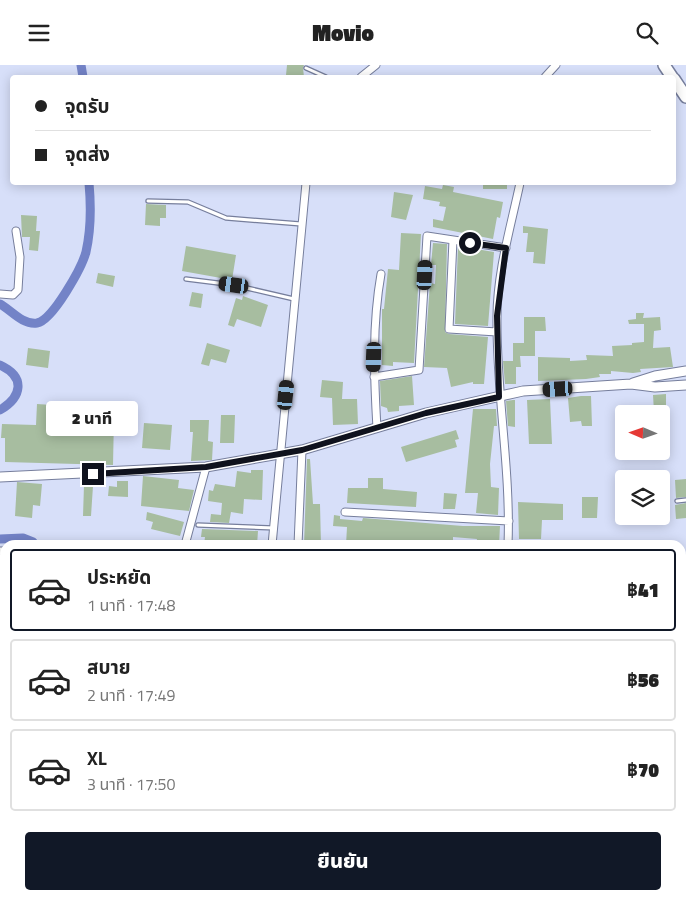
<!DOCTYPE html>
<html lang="th">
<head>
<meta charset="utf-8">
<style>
  body { margin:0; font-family:"Titillium Web","Noto Sans Thai",sans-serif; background:#f6f6f6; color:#222; height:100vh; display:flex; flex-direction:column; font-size:19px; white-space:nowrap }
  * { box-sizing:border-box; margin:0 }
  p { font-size:16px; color:#767676 }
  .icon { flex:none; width:28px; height:28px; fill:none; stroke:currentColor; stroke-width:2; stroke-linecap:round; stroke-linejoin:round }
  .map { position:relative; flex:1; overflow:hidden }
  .drawer { position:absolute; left:0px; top:475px; width:686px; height:360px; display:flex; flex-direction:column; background:#fff; border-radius:15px 15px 0 0; box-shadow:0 2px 12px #0003 }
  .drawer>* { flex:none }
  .guide { position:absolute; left:10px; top:10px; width:666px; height:110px; border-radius:5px; box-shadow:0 2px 12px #0003; display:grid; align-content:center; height:110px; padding:0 25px; background:#fff }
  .needle { width:32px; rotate:272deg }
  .buttons { position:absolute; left:615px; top:340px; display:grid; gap:10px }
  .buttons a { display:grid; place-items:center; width:55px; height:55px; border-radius:5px; background:#fff; box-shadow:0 2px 12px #0003; font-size:25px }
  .end { position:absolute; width:22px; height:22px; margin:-11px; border:6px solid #0f121d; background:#fff; box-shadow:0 0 0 2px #fff }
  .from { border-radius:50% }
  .bubble { position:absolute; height:35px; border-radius:5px; background:#fff; box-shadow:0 2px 12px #0003; font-size:16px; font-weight:800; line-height:35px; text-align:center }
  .car { position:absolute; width:15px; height:30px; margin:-15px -8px; border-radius:6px; box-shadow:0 0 4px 1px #0007; background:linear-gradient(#222 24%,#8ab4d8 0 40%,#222 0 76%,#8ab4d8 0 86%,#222 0) }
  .guide b { display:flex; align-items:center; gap:18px; height:48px; font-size:19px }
  .guide b+b { border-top:1px solid #e0e0e0 }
  .guide i { width:12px; height:12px; background:#222 }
  ul { padding:9px 0 0; list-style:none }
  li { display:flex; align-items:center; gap:15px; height:82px; margin:0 10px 8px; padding:0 15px; border:2px solid #e0e0e0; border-radius:5px }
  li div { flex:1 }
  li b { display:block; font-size:19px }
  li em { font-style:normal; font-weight:800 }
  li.current { border-color:#111827 }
  li>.icon { width:45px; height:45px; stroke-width:1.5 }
  .button { display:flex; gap:10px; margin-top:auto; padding:10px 25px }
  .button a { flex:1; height:58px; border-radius:5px; background:#111827; color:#fff; font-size:20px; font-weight:800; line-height:58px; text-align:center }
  header { display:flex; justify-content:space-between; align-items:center; height:65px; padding:0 25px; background:#fff; font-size:22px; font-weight:800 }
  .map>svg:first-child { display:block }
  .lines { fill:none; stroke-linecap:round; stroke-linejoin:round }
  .canal { stroke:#7383c7; stroke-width:9 }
  .building { fill:#a7bda0 }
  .service-casing { stroke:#767e9c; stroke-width:5.5 }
  .minor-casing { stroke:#767e9c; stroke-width:9 }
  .tertiary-casing { stroke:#767e9c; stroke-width:11 }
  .trunk-casing { stroke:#767e9c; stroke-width:14 }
  .service { stroke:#fff; stroke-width:3 }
  .minor { stroke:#fff; stroke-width:7 }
  .tertiary { stroke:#fff; stroke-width:9 }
  .trunk { stroke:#fff; stroke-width:11 }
  .route { stroke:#0f121d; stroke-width:6 }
</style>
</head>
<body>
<header><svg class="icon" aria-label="menu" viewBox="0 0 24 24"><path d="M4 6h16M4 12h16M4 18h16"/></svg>Movio<svg class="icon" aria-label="search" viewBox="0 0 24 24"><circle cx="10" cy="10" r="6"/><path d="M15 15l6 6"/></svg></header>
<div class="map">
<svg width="686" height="835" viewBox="0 0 686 835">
  <rect width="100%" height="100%" fill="#d7dff9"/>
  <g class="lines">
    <path class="canal" d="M81,0L83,12
      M0,239C11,245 22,260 37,258C53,255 82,202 86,187C91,165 91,140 89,118
      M0,300C26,312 22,332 0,345
      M0,474L23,473L33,477L35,480
      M0,605L5,601
      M0,772L5,774
      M37,830L38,835"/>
  </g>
  <path class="building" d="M287,0H304L303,3L304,12L286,10Z
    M483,118H507V124H483Z
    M443,120L454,122L453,127L503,137L500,153L497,152L493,174L433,162V154L443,156L446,142L439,141L440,137L423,134L425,121L442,124Z
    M394,127L413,130L406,155L391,152Z
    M146,139L166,140V153H160V161L145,160Z
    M21,150L37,151L36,166H40L38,186L29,185L30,172H22Z
    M523,161L548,164L545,199L533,198L534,187H526L528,168H523Z
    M401,168L421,169L414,298L393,297V301L382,300V244H384L388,204L399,205Z
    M433,178L447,179L445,267L449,269L488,272L484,319H473V317L451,322L447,303L424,302L430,218L435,219L436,200H431Z
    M186,181L236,190L232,215L182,206Z
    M458,181L494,187L488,261L455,259Z
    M98,208L115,211L113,222L96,218Z
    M192,227L203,229L201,243L189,241Z
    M243,231L268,240L261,262L237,254L234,262L228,260L236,233L242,235Z
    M636,248H644L643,253L660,252L661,265L654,266L653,283L670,282L673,302L640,304L641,307L633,308L611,306V309H599L600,312L586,314L538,316V292L570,293V296L587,295L586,290L613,291L612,281L632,280V278L644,277V259H629L628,255L636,254Z
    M524,252H545L546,266H535V291H520L521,302H516V319H505L503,296H513V278H524Z
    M207,278L230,285L226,298L211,294L209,301L201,299Z
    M28,283L50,286L48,303L26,300Z
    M412,311L414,340L399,341V346L388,347L387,343L381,341L380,316Z
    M322,315L343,317L342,334H357L358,359L333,360L332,333L320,332Z
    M666,329V347H654L653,330Z
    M581,331H591L592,361H582L581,356L570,357L568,333Z
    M550,334L552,379H529L527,335Z
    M513,335H515V362L508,361L506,336Z
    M37,339L52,340L51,353L72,354L73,346L85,347L84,363L102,364L103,352H114L113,400L5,397V373H1L2,359L36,360Z
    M473,344H496L497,361H494L490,399L491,422L499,423L498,450L476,448L478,428H465Z
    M221,350H235L234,378H220Z
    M190,355H209L208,376L213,377L212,395L191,396L193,367H190Z
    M144,358L172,360L170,385L142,383Z
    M456,365L459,374L455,375L457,382L406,397L401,382Z
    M307,394H310L313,439H320L321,480H304Z
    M251,405H263L262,435L244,434L243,449L231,447L229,458L210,457L211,449L221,450L222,438L208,436L209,425L213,426L215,419L235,422L237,406L251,408Z
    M143,411L179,415L178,423L194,425L189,446L141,441Z
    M368,413H383V424L417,427L416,442L347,438L348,423H368Z
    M686,414V432L676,433L675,415Z
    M117,416H128V432L108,431L109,421L117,422Z
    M17,417L42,419L40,441L33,440L32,453L15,451Z
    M84,420L93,421L91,451H83Z
    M444,428L457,429L455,444H443Z
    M582,432H598L597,453H582Z
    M518,437L563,439V455H542L541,474H519Z
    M686,438V453L676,454L675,440Z
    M147,447L184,457L180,471L151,464L153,457L146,455Z
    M334,450L340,451V454L362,456L363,453L463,461H500L499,480H476L477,474L453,472V480H346L347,462L333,461Z
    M202,464L258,466L257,480H204L205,472H201Z"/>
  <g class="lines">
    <g class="service-casing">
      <path id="service" d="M306,3L326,12
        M148,136L188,137L226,153L301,159
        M186,214L234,220L294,234
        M677,436L686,435
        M198,460L274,463"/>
    </g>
    <g class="minor-casing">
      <path id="minor" d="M361,12L376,0
        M545,12L556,0
        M453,175L449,264L497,267
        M0,229L13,230L18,225L20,192L16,166
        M374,312L419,305L427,171L506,183
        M377,363C374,312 372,260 381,209
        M345,447L509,456
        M185,480L206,402
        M272,480L306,118
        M298,480L302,385
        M508,480C511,404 496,328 497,252C497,207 511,161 520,118
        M0,486H5
        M0,586L5,581
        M0,803L5,807
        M23,830L24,835
        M133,830V835
        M324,830L326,835
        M559,830V835"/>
    </g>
    <g class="tertiary-casing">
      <path id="tertiary" d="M633,318L655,311L686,306
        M0,412L206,402L302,385L426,348L523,326L631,319L655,322L686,320"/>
    </g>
    <g class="trunk-casing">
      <path id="trunk" d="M664,0L672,12
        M674,14L686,32"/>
    </g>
    <use href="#service" class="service"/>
    <use href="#minor" class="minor"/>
    <use href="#tertiary" class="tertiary"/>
    <use href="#trunk" class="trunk"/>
  </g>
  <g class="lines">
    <path class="route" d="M93,409L206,402L302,385L426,348L499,332L497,251L506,183L470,178"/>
  </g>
</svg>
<div class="buttons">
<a><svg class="needle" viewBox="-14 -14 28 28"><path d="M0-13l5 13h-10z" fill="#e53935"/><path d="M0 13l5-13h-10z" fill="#767676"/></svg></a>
<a><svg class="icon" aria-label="layers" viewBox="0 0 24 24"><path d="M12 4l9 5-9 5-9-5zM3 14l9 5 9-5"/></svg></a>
</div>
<i class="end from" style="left:470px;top:178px"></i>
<i class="end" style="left:93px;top:409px"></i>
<div class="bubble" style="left:46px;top:336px;width:92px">2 นาที</div>
<i class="car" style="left:425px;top:210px;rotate:3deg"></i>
<i class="car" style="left:234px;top:220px;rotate:278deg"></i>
<i class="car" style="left:374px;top:292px;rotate:182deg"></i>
<i class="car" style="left:558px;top:324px;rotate:267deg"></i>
<i class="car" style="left:286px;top:330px;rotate:6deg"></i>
<div class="guide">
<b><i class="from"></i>จุดรับ</b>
<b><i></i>จุดส่ง</b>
</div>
<section class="drawer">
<ul>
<li class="current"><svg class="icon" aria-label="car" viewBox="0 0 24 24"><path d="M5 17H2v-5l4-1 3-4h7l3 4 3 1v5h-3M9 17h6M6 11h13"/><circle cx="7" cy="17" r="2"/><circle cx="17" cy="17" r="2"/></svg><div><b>ประหยัด</b><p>1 นาที · 17:48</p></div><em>฿41</em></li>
<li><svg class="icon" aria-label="car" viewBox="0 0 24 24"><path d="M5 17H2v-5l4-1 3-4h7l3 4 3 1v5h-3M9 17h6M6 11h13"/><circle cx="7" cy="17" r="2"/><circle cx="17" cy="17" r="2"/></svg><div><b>สบาย</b><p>2 นาที · 17:49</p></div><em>฿56</em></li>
<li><svg class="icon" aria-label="car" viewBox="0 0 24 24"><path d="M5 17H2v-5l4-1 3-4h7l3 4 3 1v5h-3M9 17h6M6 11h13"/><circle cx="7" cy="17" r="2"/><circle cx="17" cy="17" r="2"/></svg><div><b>XL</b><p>3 นาที · 17:50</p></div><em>฿70</em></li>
</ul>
<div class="button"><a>ยืนยัน</a></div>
</section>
</div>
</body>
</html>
